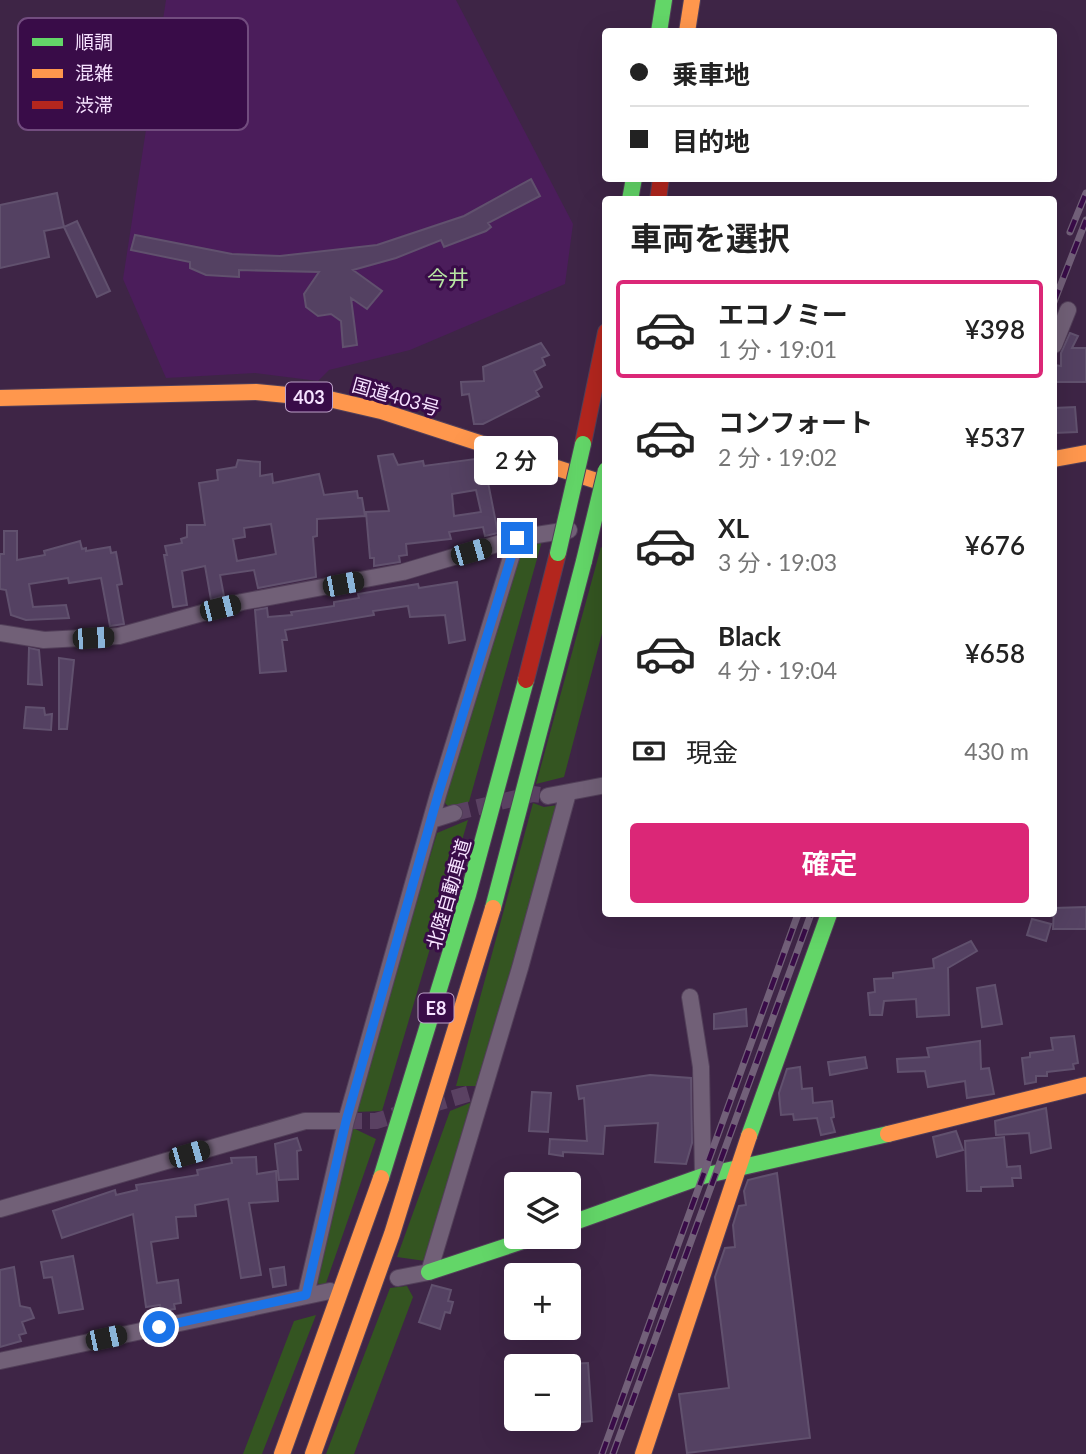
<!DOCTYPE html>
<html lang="ja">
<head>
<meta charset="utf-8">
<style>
  body { margin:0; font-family:Lato,"Noto Sans JP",sans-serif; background:#f2f2f2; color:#222; height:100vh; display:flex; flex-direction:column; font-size:26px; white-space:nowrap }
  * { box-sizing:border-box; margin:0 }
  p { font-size:23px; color:#767676 }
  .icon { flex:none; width:38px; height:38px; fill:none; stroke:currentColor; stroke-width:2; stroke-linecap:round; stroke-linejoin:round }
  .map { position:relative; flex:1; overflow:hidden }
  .details { position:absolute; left:602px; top:196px; width:455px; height:721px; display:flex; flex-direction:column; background:#fff; border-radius:7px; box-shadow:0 7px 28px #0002 }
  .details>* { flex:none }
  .banner { position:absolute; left:602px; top:28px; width:455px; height:154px; border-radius:7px; box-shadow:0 7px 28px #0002; display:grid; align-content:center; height:154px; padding:0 28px; background:#fff }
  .tools { position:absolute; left:504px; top:1172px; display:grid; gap:14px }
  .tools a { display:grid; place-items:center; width:77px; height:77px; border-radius:7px; background:#fff; box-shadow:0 7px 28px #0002; font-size:35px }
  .end { position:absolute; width:32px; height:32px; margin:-16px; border:9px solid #1a73e8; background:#fff; box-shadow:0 0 0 4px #fff }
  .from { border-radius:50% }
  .bubble { position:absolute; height:49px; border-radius:7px; background:#fff; box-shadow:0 7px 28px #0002; font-size:23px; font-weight:600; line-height:49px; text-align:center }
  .car { position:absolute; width:21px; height:42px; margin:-21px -10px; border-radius:9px; box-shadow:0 0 5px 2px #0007; background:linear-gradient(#222 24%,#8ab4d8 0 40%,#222 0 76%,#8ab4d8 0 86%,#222 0) }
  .banner b { display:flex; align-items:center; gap:24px; height:66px; font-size:26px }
  .banner b+b { border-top:2px solid #e0e0e0 }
  .banner i { width:18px; height:18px; background:#222 }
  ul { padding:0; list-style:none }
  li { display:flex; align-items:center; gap:21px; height:98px; margin:0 14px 10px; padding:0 14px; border:4px solid transparent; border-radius:7px }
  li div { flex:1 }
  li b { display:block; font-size:26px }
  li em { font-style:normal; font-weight:600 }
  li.active { border-color:#db2777 }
  li>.icon { width:63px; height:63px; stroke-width:1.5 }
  h2 { padding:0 28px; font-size:32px; line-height:84px }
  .pay { display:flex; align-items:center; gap:18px; height:77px; padding:0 28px; font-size:26px }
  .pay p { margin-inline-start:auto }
  .primary-button { display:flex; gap:14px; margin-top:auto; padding:14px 28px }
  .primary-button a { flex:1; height:80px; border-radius:7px; background:#db2777; color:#fff; font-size:28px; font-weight:600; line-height:80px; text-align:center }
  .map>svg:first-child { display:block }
  .built { fill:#4b1d5b }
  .green { fill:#345521 }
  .building { fill:#544162; stroke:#61516e; stroke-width:2; fill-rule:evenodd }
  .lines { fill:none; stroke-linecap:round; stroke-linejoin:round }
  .street-tunnel { stroke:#5a4162; stroke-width:16; stroke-dasharray:16 8; stroke-linecap:butt }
  .street-casing { stroke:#523f59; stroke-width:18 }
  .fast-casing { stroke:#523f59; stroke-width:18 }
  .slow-casing { stroke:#523f59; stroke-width:18 }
  .jam-casing { stroke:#523f59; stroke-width:18 }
  .street { stroke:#716077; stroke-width:16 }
  .fast { stroke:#63d668; stroke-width:16 }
  .slow { stroke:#ff974d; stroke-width:16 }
  .jam { stroke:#b3261e; stroke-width:16 }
  .rail-casing { stroke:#726079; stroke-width:7 }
  .rail { stroke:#390c48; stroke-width:4.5; stroke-dasharray:13; stroke-linecap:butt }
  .fast-bridge-casing { stroke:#523f59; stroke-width:18; stroke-linecap:butt }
  .fast-bridge { stroke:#63d668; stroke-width:16 }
  .route { stroke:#1a73e8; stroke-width:9 }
  .labels { text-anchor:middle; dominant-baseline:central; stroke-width:6; stroke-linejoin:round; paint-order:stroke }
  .shield { fill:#390c48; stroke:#bda2c8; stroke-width:2 }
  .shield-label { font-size:18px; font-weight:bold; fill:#f6e2ff }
  .street-label { font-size:19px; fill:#f6e2ff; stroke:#390c48 }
  .neighbourhood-label { font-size:21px; fill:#b7e5a3; stroke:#390c48 }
  .key { fill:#390c48; stroke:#724c7f; stroke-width:2 }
  .key-label { font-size:19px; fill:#f6e2ff }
</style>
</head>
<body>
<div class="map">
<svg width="1086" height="1454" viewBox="0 0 1086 1454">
  <rect width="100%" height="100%" fill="#3e2546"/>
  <path class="built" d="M166,0H456L573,224L565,284L410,350L329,370L318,381L255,373L166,378L123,279Z"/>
  <path class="green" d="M542,541L469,802L449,807L443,801L523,545Z
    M601,547L605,550V622L564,777L536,784Z
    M533,803L544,807L558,805L515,967L477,1086H456Z
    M468,820L382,1111L354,1112L437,833Z
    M472,1102L425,1261L397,1257L450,1111Z
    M353,1128L376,1139L325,1286L311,1281Z
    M407,1286L413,1297L354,1454H326L390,1288Z
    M316,1315L262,1454H243L294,1321Z"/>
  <path class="building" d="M531,179L540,196L488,223L491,227L486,231L444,247L441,240L396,258L353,270L382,291L367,309L351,298L357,345L343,347L341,321L331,314L318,316L306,307L304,294L319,272L239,270V277L206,275L190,268V262L131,250L135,235L232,254L280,256L377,245L464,216Z
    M57,193L64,227L77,221L110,291L97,297L64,227L44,231L49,257L0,268V205Z
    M1070,333L1078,336L1072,348H1086V382H1054V365L1061,366V353Z
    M541,343L549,355L542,358L545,365L534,371L542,387L536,391L539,396L483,424H474L469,394L462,395L461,382L484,381L483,367Z
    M1075,407L1077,432L1054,433V408Z
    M393,454L398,465L423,461L424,466L475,459L476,463L484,462L498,533L485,536L483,527L449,532L451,539L406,544L407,555L399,556L400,562L374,566V558H370L366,512L389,511L378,456ZM476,490L481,512L454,516L452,494Z
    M238,460L260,462V476L272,474L273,483L319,474L324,495L357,491L358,498H362L365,516L317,519V536L313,537L316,577L258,588L254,570L220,575L224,596L211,600L205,566L182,571L187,605L173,607L164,555H167L165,546L182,543L181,539L187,537V525H205L199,483L218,480L217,470L236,467ZM271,524L276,554L237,561L233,539L245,537L244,528Z
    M4,531H17V560L45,555L44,551L80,541L82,549L86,548V551L110,547L111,553L116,552L122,584L117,585L124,624L110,626L101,578L69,583L68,578L29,584L33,607L66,605L69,618L26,620L11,615L6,590L0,589V554H4Z
    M457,582L465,640L449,643L445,615L410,617L408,606L373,611L374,615L285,630L287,640H282L286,671L260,673L255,610L267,608L268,617L292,615L291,612L334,606V602L359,598L358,594L418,584L419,588Z
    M29,648L39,650L42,685L28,684Z
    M59,658L74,660L67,729H59Z
    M26,707L44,708L45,715L52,714L51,730L24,728Z
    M1086,907V929H1053L1054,908Z
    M1032,919L1051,924L1046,941L1027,935Z
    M971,941L977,951L948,968L949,1015L917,1017L916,999L884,1001L882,1015H870L868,993L875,992L874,979L893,978V973L934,968L933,959Z
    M995,985L1002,1024L982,1027L977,988Z
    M746,1009L747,1026L714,1029V1014Z
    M1074,1036L1078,1063L1073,1064L1074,1069L1047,1072V1076H1036V1082L1025,1084L1022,1058L1030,1057V1053L1053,1050L1051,1038Z
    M980,1041L981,1069L989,1068L994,1094L967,1098L965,1081L928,1087L925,1071L898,1072L897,1059L929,1057L927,1048Z
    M865,1057L867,1068L830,1075L828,1062Z
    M800,1067L802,1089L812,1088L813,1103L832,1101L834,1117L831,1118L835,1132L821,1135L817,1118L794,1120L793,1114L781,1115L779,1093L787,1069Z
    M650,1075L691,1078L692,1143L686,1164L655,1162L658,1123L605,1126L603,1154L563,1152V1156L549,1154L550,1139L587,1141L584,1098L579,1099L577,1086Z
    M532,1092L551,1093L548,1132L529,1131Z
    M1046,1108L1051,1148L1031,1153L1029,1133L996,1135L995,1121Z
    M956,1131L963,1150L937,1157L933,1137Z
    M1004,1137L1007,1167L1020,1166L1021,1178H1012L1013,1186L981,1187V1191H967L965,1141Z
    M297,1138L301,1150L297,1151L298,1179L279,1180L275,1144Z
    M256,1157L257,1174L276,1171L278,1201L249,1203L261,1275L241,1278L228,1199L195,1205L196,1216L176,1217L178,1238L151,1242L157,1283L178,1280L181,1303L174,1304L175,1309L161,1311L160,1305L146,1307L133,1214L62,1238L53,1211L115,1190L116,1195L137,1190L136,1185L198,1175L197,1170L232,1163L231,1158Z
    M777,1173L810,1438L687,1453L679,1394L729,1388L715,1277L725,1248L735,1247L733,1225L739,1206L746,1205L744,1191L748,1180Z
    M73,1256L83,1309L59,1313L52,1277L44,1278L41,1262Z
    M14,1267L20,1306L30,1308L34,1318L22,1322L26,1333L19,1335L21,1341L0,1347V1270Z
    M284,1267L286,1285L273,1287L270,1269Z
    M432,1285L451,1290L448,1301L453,1302L450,1313L445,1312L440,1329L419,1322Z
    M588,1363L592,1421L573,1423L568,1364Z"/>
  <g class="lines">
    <path class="street-tunnel" d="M454,813L533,794L548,796
      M430,1105L471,1093
      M346,1121H376L405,1112"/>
    <g class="street-casing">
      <path id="street" d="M1054,345L1068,310
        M0,633L44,640L119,636L242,602L403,572L517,538L569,530
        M548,796L606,785
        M432,820L454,813
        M690,997L701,1067L703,1176
        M0,1209L305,1121H346
        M398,1278L429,1272L520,968L568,793
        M306,1295L346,1121L438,795L517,538
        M0,1361L330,1291"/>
    </g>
    <g class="fast-casing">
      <path id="fast" d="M659,32L664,0
        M630,200L634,178
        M493,908L584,561
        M749,1136L829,914
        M381,1178L468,895L526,680
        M569,1224L703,1176L888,1134
        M429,1272L535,1237"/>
    </g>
    <g class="slow-casing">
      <path id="slow" d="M687,32L692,0
        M0,398L256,392L329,399L381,411L597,481
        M1054,459L1086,453
        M888,1134L1086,1085
        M282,1454L381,1178
        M313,1454L392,1234L493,908
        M643,1454L749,1136"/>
    </g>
    <g class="jam-casing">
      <path id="jam" d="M658,200L661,178
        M583,444L606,332
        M526,680L558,553"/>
    </g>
    <use href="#street" class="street"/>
    <use href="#fast" class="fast"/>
    <use href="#slow" class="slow"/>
    <use href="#jam" class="jam"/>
    <g class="rail-casing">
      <path id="rail" d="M1070,232L1086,193
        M1054,302L1086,220
        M602,1454L798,914
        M613,1454L811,914"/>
    </g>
    <use href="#rail" class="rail"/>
    <g class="fast-bridge-casing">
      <path id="fast-bridge" d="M558,553L583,444
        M584,561L606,470"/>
    </g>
    <use href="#fast-bridge" class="fast-bridge"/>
  </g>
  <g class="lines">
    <path class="route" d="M159,1327L306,1295L346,1121L438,795L517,538"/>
  </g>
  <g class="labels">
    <g class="shield">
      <rect x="286" y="382.5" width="46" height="29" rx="5"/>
      <rect x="418.5" y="993.5" width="35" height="29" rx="5"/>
    </g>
    <g class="shield-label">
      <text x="309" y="397">403</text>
      <text x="436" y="1008">E8</text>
    </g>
    <g class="street-label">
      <text transform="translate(396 396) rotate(16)">国道403号</text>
      <text transform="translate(448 894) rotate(-74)">北陸自動車道</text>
    </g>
    <g class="neighbourhood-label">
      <text x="448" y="277">今井</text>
    </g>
  </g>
  <rect x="18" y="18" width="230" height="112" rx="10" class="key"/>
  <rect x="32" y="38" width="31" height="8" fill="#63d668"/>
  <rect x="32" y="69" width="31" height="9" fill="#ff974d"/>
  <rect x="32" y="101" width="31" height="8" fill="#b3261e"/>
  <g class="key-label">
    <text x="75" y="49">順調</text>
    <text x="75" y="80">混雑</text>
    <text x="75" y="112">渋滞</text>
  </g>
</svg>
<div class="tools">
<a><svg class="icon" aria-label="layers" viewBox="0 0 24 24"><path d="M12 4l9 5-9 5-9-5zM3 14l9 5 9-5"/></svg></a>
<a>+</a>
<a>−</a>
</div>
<i class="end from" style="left:159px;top:1327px"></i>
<i class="end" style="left:517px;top:538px"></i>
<div class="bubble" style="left:474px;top:436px;width:84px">2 分</div>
<i class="car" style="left:471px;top:552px;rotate:74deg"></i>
<i class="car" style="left:343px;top:584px;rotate:79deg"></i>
<i class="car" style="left:220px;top:608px;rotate:76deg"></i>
<i class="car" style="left:93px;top:638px;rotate:86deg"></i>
<i class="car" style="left:189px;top:1154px;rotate:74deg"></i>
<i class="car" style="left:106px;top:1338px;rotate:78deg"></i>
<div class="banner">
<b><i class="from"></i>乗車地</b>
<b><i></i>目的地</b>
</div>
<section class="details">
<h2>車両を選択</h2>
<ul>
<li class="active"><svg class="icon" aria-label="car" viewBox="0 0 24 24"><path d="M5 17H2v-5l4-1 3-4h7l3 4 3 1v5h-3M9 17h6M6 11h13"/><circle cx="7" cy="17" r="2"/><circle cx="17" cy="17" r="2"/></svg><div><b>エコノミー</b><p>1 分 · 19:01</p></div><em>¥398</em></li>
<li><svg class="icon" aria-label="car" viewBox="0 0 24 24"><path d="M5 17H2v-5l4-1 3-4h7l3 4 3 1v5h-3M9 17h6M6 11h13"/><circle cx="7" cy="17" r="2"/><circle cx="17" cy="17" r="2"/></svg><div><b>コンフォート</b><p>2 分 · 19:02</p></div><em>¥537</em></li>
<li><svg class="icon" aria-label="car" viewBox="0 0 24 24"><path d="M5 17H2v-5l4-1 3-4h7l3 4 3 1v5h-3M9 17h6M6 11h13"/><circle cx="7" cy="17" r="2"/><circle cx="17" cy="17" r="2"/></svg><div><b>XL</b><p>3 分 · 19:03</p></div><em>¥676</em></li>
<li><svg class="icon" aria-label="car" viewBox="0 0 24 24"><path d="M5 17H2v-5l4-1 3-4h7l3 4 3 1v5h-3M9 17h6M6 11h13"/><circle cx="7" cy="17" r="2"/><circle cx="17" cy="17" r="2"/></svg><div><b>Black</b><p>4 分 · 19:04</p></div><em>¥658</em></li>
</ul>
<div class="pay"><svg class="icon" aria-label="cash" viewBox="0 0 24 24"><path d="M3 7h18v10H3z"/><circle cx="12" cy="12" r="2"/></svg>現金<p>430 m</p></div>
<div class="primary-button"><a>確定</a></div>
</section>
</div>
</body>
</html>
